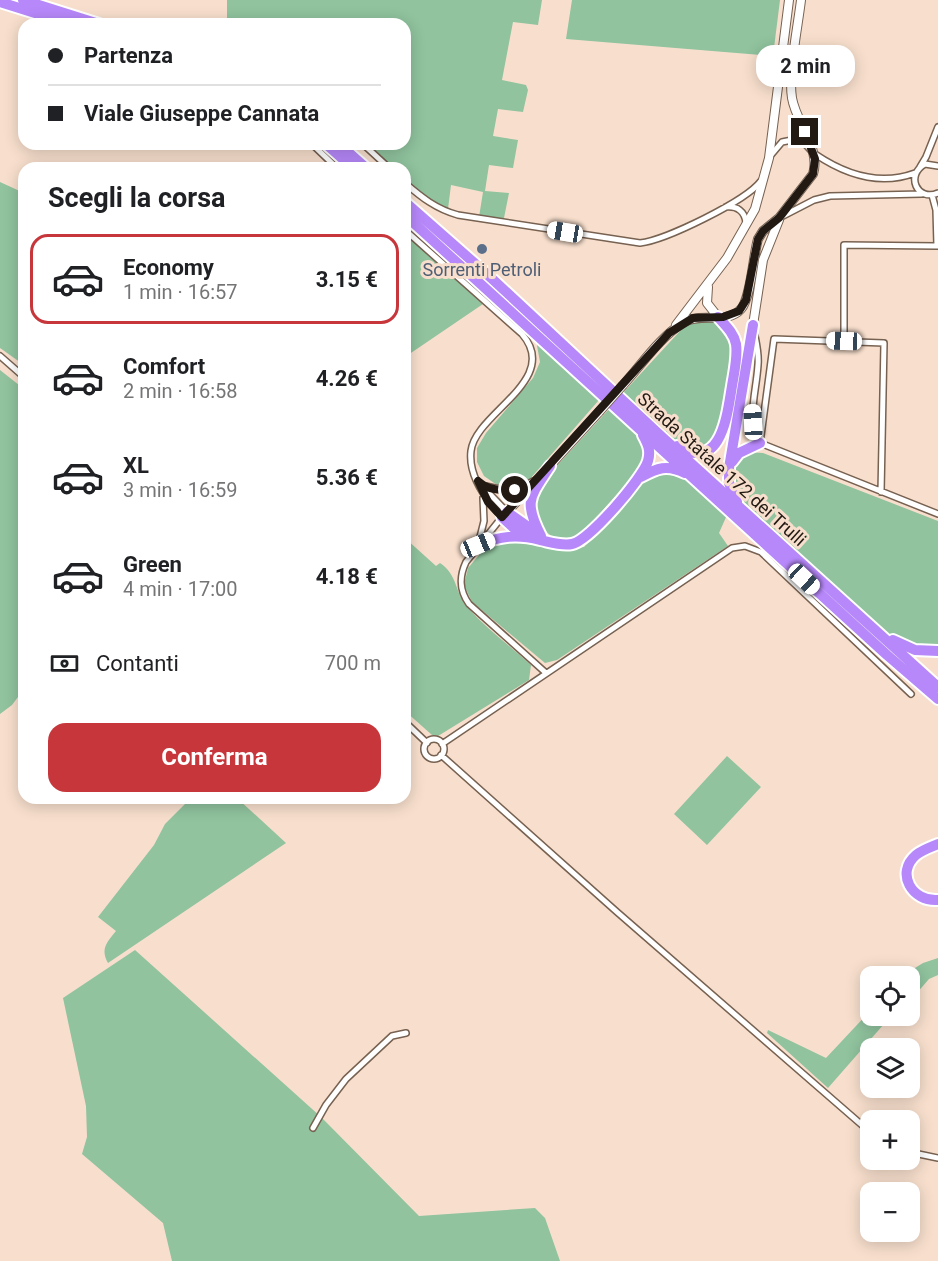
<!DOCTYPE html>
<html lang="it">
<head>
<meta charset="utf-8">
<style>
  body { margin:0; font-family:Roboto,sans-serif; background:#f6f6f6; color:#202124; height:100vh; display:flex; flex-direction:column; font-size:22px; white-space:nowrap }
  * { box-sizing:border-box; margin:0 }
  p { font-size:20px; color:#757577 }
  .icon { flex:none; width:33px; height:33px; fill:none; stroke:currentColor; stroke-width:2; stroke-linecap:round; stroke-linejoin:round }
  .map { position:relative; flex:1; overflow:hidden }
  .panel { position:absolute; left:18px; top:162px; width:393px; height:642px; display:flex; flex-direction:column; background:#fff; border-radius:18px; box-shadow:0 3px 15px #0003 }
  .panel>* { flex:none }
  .guide { position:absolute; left:18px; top:18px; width:393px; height:132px; border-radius:18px; box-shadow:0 3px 15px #0003; display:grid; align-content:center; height:132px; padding:0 30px; background:#fff }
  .fabs { position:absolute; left:860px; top:966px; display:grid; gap:12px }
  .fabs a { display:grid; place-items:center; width:60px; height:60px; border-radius:12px; background:#fff; box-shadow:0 3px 15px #0003; font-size:30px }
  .end { position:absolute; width:27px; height:27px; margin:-14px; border:8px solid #221913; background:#fff; box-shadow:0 0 0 3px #fff }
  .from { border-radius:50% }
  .bubble { position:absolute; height:42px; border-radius:18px; background:#fff; box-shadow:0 3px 15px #0003; font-size:20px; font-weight:700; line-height:42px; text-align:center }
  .car { position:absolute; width:18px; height:36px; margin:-18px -9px; border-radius:8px; box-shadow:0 0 4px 2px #0007; background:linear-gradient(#fff 24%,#345 0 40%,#fff 0 76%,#345 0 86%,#fff 0) }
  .guide b { display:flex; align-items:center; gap:21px; height:57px; font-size:22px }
  .guide b+b { border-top:2px solid #e0e0e0 }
  .guide i { width:15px; height:15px; background:#202124 }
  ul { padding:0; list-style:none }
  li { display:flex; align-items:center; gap:18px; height:90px; margin:0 12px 9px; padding:0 18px; border:3px solid transparent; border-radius:18px }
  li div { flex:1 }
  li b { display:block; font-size:22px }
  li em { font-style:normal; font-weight:700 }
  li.active { border-color:#c6363b }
  li>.icon { width:54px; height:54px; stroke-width:1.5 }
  h2 { padding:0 30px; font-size:27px; line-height:72px }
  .pay { display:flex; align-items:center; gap:15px; height:66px; padding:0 30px; font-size:22px }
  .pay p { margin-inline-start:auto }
  .cta { display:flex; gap:12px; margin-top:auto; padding:12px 30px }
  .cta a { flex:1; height:69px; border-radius:18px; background:#c6363b; color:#fff; font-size:24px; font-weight:700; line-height:69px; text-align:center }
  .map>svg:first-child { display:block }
  .grass { fill:#90c39e }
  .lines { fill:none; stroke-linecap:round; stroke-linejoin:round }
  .street-casing { stroke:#776151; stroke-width:8 }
  .secondary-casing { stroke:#776151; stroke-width:10 }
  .highway-casing { stroke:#fff; stroke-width:14 }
  .street { stroke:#fff; stroke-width:5 }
  .secondary { stroke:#fff; stroke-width:8 }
  .highway { stroke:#b788fa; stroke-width:10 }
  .secondary-bridge-casing { stroke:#776151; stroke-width:10; stroke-linecap:butt }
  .secondary-bridge { stroke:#fff; stroke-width:8 }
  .route { stroke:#221913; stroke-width:8 }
  .service-dot { fill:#5c6f8a; stroke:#f8dfcd; stroke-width:2 }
  .labels { text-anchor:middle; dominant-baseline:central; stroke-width:6; stroke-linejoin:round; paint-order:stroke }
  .service-label { font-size:18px; fill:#4e5e75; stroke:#f8dfcd }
  .street-label { font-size:18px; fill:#221913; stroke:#f8dfcd }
</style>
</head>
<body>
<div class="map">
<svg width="938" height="1261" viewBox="0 0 938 1261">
  <rect width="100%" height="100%" fill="#f8dfcd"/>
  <path class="grass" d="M227,0H542L538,25L513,22L502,80L526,85L528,90L523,112L498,109L493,136L518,140L513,168L489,165L485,191L509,193L504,218L497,220L479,217L483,192L451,185L448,209L430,202L405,179V168H392L365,144H405V24H227Z
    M572,0H780L773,56L566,39Z
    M0,182L24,193V365L0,348Z
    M405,234L483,304L405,357Z
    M707,320L721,324L730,335L733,349L723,427L714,442L697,450L679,444L622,394L681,330L693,322Z
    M536,340L599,400L529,480L518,486L504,487L497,485L484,476L477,462V448L486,433L533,378L540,362Z
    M0,370L24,389V689L12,705L0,714Z
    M610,408L639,437L643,444V460L635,475L581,534C553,547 545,533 532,510L541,483Z
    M747,452L763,453L938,521V649L911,647L890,636L738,498L734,493L733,466Z
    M666,471L681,476L727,515L719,533L728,546L557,660L545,663L472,602L464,585L468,568L485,548L502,540L526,541L563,550L584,547L645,480L652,474Z
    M405,538L436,566L440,563C458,575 455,593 467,607C486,628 510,646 531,665L529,680L438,736L432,735L405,711Z
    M727,756L761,787L707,845L674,814Z
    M191,798H237L286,843L108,963C100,949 107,942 116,931L98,917L154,845L165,824Z
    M135,950L321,1117L419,1216L535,1208L545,1218L560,1261H172L163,1223L82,1154L87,1137L86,1106L63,998Z
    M938,958V975L929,979L909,1002V976H902L923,963Z
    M870,1011V1016H891L828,1088L767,1033L768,1030L826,1058Z"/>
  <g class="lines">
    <g class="street-casing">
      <path id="street" d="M312,144L337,168
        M363,144L389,168
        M771,155L782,142L797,139C806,142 808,149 815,154C846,175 880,186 915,173
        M938,166L925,164C905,175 917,202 938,193
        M920,167L926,157L938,127
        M405,183C421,197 436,209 458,215L640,243C666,240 746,201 761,181
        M726,207C737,206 745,211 746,223
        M783,216L814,200L830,196L922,194
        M405,230L522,334C562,380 475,413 471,451C468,476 487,501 502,517L466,562C459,577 459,590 469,604L546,673
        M755,336C757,346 759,355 758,365C756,395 747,413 759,442
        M844,341V245L937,246L936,210L932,195
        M0,356L24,377
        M760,443L774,339L884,343L881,492
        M760,443L938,514
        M481,485C501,490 515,493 533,481
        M483,487L507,512
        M479,541L484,521L483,498
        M405,722L427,743
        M424 749a10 10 0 1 1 20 0a10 10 0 1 1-20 0Z
        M442,744L732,548L745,546L761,552L911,694
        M441,755L617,912L870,1132
        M313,1128L326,1105L346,1079L392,1036L406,1033
        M909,1152L938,1158"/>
    </g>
    <g class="secondary-casing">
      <path id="secondary" d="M708,287L707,303L718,317
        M676,325L727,258L755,209L769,158L789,0
        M753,325L763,260L779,220
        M623,385C642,364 660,337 684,322C701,312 727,325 741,309C751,298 753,256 758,239L763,231L779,218L813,174C821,148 796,123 792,98C788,74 798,26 801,0
        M547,469L599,412
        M504,515L537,480"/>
    </g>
    <g class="highway-casing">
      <path id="highway" d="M23,0L99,24
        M0,2L70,24
        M326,144L353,168
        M339,144L366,168
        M405,202L488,275L662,437L938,687
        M405,215L887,655L938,699
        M677,446C722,473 727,415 732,386C734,373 738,357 736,344C734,333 725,325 718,317
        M732,462L739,453L760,443
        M641,477C657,468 667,464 685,473
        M737,502L729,483V468L753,325
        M507,512L537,533
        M502,517L516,530L525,536
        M541,536C523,501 530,497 550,466
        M478,545C500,536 517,534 540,540C550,542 561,546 572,544C589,541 643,478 648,461C651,451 648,444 643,435
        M893,640L915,650L938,651
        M938,844C931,847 922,850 916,855C895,873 912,902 938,900"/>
    </g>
    <use href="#street" class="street"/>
    <use href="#secondary" class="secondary"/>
    <use href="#highway" class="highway"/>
    <g class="secondary-bridge-casing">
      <path id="secondary-bridge" d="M599,412L623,385"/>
    </g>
    <use href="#secondary-bridge" class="secondary-bridge"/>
  </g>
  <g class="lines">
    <path class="route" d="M515,490C503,491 487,490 478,481L488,502L502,517L669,333L693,318L723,317L739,311L746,300L758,239L763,231L779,218L813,174L815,159L805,132"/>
  </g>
  <circle class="service-dot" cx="482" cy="249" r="6"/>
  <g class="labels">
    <g class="service-label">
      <text x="482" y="269">Sorrenti Petroli</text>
    </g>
    <g class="street-label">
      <text transform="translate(722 469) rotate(42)">Strada Statale 172 dei Trulli</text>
    </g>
  </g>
</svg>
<div class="fabs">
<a><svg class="icon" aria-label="locate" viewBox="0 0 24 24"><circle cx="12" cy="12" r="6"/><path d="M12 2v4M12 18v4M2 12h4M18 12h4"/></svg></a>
<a><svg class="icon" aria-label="layers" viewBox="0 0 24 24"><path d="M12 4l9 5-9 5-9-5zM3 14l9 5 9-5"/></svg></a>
<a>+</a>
<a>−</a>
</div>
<i class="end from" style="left:515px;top:490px"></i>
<i class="end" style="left:805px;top:132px"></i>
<div class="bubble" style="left:756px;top:45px;width:99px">2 min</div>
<i class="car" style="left:565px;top:232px;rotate:279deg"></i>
<i class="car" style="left:844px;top:341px;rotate:272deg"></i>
<i class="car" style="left:753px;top:422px;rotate:357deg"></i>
<i class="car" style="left:478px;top:545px;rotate:68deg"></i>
<i class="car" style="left:804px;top:579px;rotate:133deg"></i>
<div class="guide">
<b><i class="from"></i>Partenza</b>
<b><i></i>Viale Giuseppe Cannata</b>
</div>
<section class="panel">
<h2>Scegli la corsa</h2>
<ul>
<li class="active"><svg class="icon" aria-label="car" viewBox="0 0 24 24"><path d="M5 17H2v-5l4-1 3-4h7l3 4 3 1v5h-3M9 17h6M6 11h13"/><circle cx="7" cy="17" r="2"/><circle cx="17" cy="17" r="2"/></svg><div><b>Economy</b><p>1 min · 16:57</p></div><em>3.15 €</em></li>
<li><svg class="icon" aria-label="car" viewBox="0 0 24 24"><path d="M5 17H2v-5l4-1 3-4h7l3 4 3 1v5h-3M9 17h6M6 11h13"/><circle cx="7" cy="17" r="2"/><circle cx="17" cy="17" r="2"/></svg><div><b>Comfort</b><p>2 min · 16:58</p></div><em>4.26 €</em></li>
<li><svg class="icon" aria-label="car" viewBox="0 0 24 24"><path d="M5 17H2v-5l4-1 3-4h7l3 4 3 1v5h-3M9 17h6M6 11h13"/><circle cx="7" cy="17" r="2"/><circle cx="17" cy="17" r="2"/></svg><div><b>XL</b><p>3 min · 16:59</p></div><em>5.36 €</em></li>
<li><svg class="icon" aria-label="car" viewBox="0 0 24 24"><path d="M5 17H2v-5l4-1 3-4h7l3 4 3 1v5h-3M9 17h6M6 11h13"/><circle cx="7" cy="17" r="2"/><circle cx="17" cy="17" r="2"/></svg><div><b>Green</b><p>4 min · 17:00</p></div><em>4.18 €</em></li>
</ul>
<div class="pay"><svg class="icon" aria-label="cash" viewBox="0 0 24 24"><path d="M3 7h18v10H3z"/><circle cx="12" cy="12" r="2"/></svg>Contanti<p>700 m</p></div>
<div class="cta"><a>Conferma</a></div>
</section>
</div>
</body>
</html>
